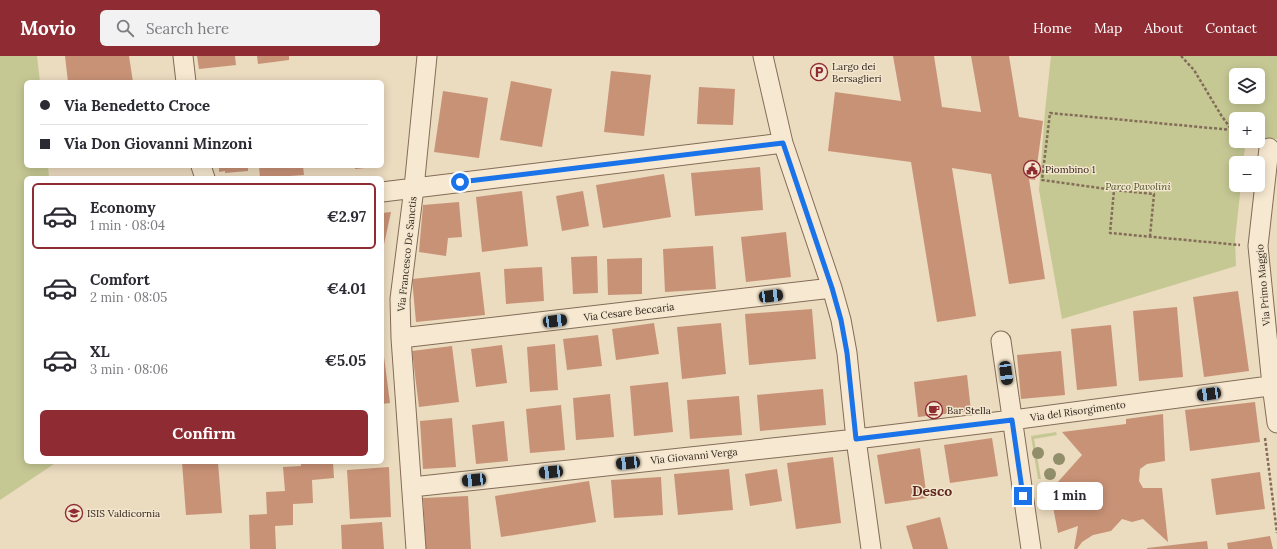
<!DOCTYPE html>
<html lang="en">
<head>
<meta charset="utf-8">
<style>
  body { margin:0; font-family:Lora,serif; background:#f2f2f3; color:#2b2b33; height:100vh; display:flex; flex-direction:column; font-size:15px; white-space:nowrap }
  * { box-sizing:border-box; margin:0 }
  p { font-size:13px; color:#7c7c81 }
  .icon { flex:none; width:22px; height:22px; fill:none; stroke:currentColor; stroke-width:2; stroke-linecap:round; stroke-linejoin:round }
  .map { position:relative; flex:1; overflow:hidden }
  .panel { position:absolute; left:24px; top:120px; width:360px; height:288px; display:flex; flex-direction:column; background:#fff; border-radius:6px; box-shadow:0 2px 10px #0003 }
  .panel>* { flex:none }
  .top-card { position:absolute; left:24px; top:24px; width:360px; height:88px; border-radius:6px; box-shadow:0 2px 10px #0003; display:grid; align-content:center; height:88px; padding:0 16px; background:#fff }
  .buttons { position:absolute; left:1229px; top:12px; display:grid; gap:8px }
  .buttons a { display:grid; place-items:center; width:36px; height:36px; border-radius:6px; background:#fff; box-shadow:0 2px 10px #0003; font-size:20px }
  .end { position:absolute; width:18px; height:18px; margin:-9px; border:5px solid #1a73e8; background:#fff; box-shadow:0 0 0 2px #fff }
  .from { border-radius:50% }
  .bubble { position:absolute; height:28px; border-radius:6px; background:#fff; box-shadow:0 2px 10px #0003; font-size:13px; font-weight:800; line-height:28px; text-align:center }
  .car { position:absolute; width:12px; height:24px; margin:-12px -6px; border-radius:5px; box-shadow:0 0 3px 1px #0007; background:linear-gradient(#222 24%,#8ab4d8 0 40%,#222 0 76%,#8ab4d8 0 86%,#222 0) }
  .top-card b { display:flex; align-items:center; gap:14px; height:38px; font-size:15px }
  .top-card b+b { border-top:1px solid #e1e1e2 }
  .top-card i { width:10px; height:10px; background:#2b2b33 }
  ul { padding:7px 0 0; list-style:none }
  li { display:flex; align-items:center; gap:12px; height:66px; margin:0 8px 6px; padding:0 8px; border:2px solid transparent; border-radius:6px }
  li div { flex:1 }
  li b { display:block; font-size:15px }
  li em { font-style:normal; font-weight:800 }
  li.active { border-color:#8f2b33 }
  li>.icon { width:36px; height:36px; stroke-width:1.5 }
  .cta { display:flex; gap:8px; margin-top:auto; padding:8px 16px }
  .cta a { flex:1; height:46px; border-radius:6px; background:#8f2b33; color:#fff; font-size:16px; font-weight:800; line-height:46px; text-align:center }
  header { display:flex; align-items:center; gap:24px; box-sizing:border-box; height:56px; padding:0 20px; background:#8f2b33; color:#fff }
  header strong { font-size:19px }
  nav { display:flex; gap:22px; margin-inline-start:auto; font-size:14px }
  .search { width:280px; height:36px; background:#f2f2f3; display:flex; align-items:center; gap:10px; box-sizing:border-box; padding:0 14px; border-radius:6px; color:#7c7c81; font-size:15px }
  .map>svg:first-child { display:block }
  .green { fill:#c6c894; fill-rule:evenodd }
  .building { fill:#c89276 }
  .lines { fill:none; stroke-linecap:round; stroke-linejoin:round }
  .minor-casing { stroke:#836c58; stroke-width:21 }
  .path { stroke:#836c58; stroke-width:2.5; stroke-dasharray:3 2; stroke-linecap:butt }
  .minor { stroke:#f7e9d1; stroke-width:19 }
  .tree { fill:#918e6a }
  .route { stroke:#1a73e8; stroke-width:5 }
  .labels { text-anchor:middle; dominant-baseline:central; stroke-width:3; stroke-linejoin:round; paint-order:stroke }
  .poi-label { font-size:10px; fill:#33251c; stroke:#f3e6ce; text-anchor:start }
  .park-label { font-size:10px; font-style:italic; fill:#474f24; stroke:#f3e6ce }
  .street-label { font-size:10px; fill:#33251c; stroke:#f3e6ce }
  .district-label { font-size:14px; font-weight:bold; fill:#5e261d; stroke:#f3e6ce }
</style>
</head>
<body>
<header>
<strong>Movio</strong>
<div class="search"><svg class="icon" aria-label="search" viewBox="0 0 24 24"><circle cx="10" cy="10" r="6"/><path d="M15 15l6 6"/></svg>Search here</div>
<nav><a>Home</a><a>Map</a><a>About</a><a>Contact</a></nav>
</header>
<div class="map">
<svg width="1277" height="493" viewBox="0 0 1277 493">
  <rect width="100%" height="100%" fill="#ebdbbf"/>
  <path class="green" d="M0,0H37L40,26H26V110H48L49,122H26V406H57L0,444Z
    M1051,0H1277V83L1258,82V63H1236V85H1246L1243,107H1236V129H1241L1235,184L1236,210L1062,263L1039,134L1045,55ZM1236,19H1258V41H1236Z
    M1056,376L1057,379L1034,383L1041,423H1038L1031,380Z"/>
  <path class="building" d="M65,0H129L133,26H68Z
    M197,0H235L236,9L199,13Z
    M257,0H289V4L258,8Z
    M893,0H934L942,51L981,56L971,0H1009L1019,61L1043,65L1035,124L1029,123L1045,223L1009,228L991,118L952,112L976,260L937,266L911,106L828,95L835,36L901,45Z
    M611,15L651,19L644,80L604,76Z
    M511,25L552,33L542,91L500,84Z
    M699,31L735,33L733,69L697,68Z
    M443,35L488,42L479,102L434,96Z
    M219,110H248V115L225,117V115L219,116Z
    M259,110H303L304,119L260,122Z
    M355,110H375V111L355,113Z
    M760,111L763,154L695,160L691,117Z
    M664,118L671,161L603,172L596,129Z
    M522,135L528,190L482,196L476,141Z
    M583,135L589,170L562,175L556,140Z
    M459,146L462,181L448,182L446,200L419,196L423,149Z
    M391,156L383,193H382V157Z
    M786,176L791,221L746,226L741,181Z
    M713,190L716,233L665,236L663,193Z
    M597,200L598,237L573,238L571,201Z
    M642,202V238L608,239L607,203Z
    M542,211L544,245L506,248L504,213Z
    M480,216L485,259L416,266L412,223Z
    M1238,235L1249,315L1204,321L1193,241Z
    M1177,251L1183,321L1139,325L1133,255Z
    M812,253L816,303L749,309L745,258Z
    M654,267L659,298L616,304L612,273Z
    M721,267L726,318L682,323L677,271Z
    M1111,269L1117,330L1077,334L1071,273Z
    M598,279L602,310L567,314L563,283Z
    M555,288L558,334L530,336L527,291Z
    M502,289L507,327L476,331L471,293Z
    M452,290L459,346L419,351L412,295Z
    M382,293H383L390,347L382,348Z
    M1061,295L1065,339L1021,343L1017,299Z
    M967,319L971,355L918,361L914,326Z
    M668,326L673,376L634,380L630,330Z
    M823,333L826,369L760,375L757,339Z
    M610,338L614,381L576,384L573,342Z
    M739,340L742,379L690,383L687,344Z
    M1255,346L1260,386L1190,395L1185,354Z
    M561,349L565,394L530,397L526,353Z
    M1163,358L1165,405L1147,408L1140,413L1139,425L1143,432H1162L1168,486L1143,463L1132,466L1122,463L1111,475L1093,479L1082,486L1077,493H1074L1078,470L1058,477L1049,430L1057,427L1082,399L1062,376L1126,368V363Z
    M452,362L456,411L423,413L420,365Z
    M504,365L508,405L476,408L472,369Z
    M992,382L998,420L950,427L944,389Z
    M920,392L927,442L885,448L877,399Z
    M833,401L841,467L796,473L787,407Z
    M182,406H218L222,457L186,459Z
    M301,406H333L334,422L312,424L313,447L293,448V469L275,470L276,493H250L249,459L267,458L266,436L285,435L283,411L301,410Z
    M389,411L391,461L350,463L347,414Z
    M729,413L733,454L678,459L674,418Z
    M777,413L782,445L750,450L745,418Z
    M1260,416L1265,453L1216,459L1211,423Z
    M661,421L663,459L614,462L611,424Z
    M589,425L596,466L501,481L495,440Z
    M468,440L471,493H426L423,442Z
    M940,461L948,493H913L906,470Z
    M382,466L384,493H342L341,469Z
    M1270,480L1273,493H1228L1227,487Z
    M1207,485L1208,493H1147V492Z"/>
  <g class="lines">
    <g class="minor-casing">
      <path id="minor" d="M183,0L186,26
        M763,0L783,87L832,232L841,264L847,297L856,383L871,493
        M1269,92L1258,190L1272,329L1277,367
        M201,110L205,122
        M382,136L783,87
        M401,282L832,232
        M1001,285L1031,493
        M412,431L856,383L1012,364L1277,329
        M416,493L401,282L400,243L414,132L427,0"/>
    </g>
    <path class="path" d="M1181,0L1194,14L1221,59L1236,80
      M1232,74L1050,57L1042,124L1114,134L1110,177L1240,189
      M1244,85L1251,87
      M1114,134L1154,138L1150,180
      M1265,382L1277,477"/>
    <use href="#minor" class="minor"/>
  </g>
  <g class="tree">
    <circle cx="1038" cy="397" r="6"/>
    <circle cx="1059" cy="403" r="6"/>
    <circle cx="1050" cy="418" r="6"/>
  </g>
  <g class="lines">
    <path class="route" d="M460,126L783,87L832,232L841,264L847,297L856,383L1012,364L1023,440"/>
  </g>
  <defs>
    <g id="parking-ring" transform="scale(0.9)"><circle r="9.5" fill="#f3e6ce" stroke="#8f2b33" stroke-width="1.5"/><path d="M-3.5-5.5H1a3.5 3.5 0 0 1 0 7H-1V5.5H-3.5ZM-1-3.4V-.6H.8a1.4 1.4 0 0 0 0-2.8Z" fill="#8f2b33"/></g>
    <g id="civic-ring" transform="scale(0.9)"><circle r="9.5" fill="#f3e6ce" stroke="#8f2b33" stroke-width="1.5"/><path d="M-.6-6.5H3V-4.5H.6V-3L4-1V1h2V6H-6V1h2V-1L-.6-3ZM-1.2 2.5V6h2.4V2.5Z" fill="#8f2b33"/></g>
    <g id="cafe-ring" transform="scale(0.9)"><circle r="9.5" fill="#f3e6ce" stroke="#8f2b33" stroke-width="1.5"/><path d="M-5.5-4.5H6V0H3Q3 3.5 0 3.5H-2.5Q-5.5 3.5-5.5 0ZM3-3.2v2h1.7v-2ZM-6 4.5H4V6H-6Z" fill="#8f2b33"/></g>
    <g id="school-ring" transform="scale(0.9)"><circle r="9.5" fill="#f3e6ce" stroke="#8f2b33" stroke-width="1.5"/><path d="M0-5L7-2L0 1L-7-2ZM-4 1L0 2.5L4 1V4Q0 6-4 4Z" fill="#8f2b33"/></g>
  </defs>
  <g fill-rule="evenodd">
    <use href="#parking-ring" x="819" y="16"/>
    <use href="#civic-ring" x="1032" y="113"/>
    <use href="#cafe-ring" x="934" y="354"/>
    <use href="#school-ring" x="74" y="457"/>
  </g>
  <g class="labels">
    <g class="poi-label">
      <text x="832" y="10">Largo dei<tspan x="832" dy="12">Bersaglieri</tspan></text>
      <text x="1045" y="113">Piombino 1</text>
      <text x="947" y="354">Bar Stella</text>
      <text x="87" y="457">ISIS Valdicornia</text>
    </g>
    <g class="park-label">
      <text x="1138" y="130">Parco Pavolini</text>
    </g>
    <g class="street-label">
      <text transform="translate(407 198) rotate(-84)">Via Francesco De Sanctis</text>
      <text transform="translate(1263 229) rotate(-95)">Via Primo Maggio</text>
      <text transform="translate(629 256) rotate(-7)">Via Cesare Beccaria</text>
      <text transform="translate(1078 355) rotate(-8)">Via del Risorgimento</text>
      <text transform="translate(694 400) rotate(-6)">Via Giovanni Verga</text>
    </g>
    <g class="district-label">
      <text x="932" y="435">Desco</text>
    </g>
  </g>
</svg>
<div class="buttons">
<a><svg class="icon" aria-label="layers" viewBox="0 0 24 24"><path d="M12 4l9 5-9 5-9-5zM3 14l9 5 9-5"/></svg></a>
<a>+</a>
<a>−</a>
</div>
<i class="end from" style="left:460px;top:126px"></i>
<i class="end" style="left:1023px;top:440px"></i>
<div class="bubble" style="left:1037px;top:426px;width:66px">1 min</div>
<i class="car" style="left:771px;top:240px;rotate:83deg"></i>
<i class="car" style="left:555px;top:265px;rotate:83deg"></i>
<i class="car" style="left:1006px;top:317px;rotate:172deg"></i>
<i class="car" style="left:1209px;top:338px;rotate:262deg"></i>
<i class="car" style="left:628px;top:407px;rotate:264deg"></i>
<i class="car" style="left:551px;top:416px;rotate:264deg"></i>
<i class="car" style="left:474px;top:424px;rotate:264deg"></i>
<div class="top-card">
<b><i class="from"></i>Via Benedetto Croce</b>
<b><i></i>Via Don Giovanni Minzoni</b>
</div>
<section class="panel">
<ul>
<li class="active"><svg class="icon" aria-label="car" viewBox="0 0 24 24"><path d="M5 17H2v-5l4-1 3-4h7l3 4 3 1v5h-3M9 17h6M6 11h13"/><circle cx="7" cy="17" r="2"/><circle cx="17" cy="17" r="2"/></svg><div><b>Economy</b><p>1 min · 08:04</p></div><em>€2.97</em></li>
<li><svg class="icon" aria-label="car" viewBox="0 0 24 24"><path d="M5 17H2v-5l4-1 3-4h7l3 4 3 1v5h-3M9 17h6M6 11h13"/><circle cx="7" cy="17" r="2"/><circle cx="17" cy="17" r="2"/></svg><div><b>Comfort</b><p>2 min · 08:05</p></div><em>€4.01</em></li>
<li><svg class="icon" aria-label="car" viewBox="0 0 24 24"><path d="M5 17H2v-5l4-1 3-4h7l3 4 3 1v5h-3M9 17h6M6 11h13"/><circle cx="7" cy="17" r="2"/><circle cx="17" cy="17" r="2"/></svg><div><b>XL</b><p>3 min · 08:06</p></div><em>€5.05</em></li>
</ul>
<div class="cta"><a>Confirm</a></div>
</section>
</div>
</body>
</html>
